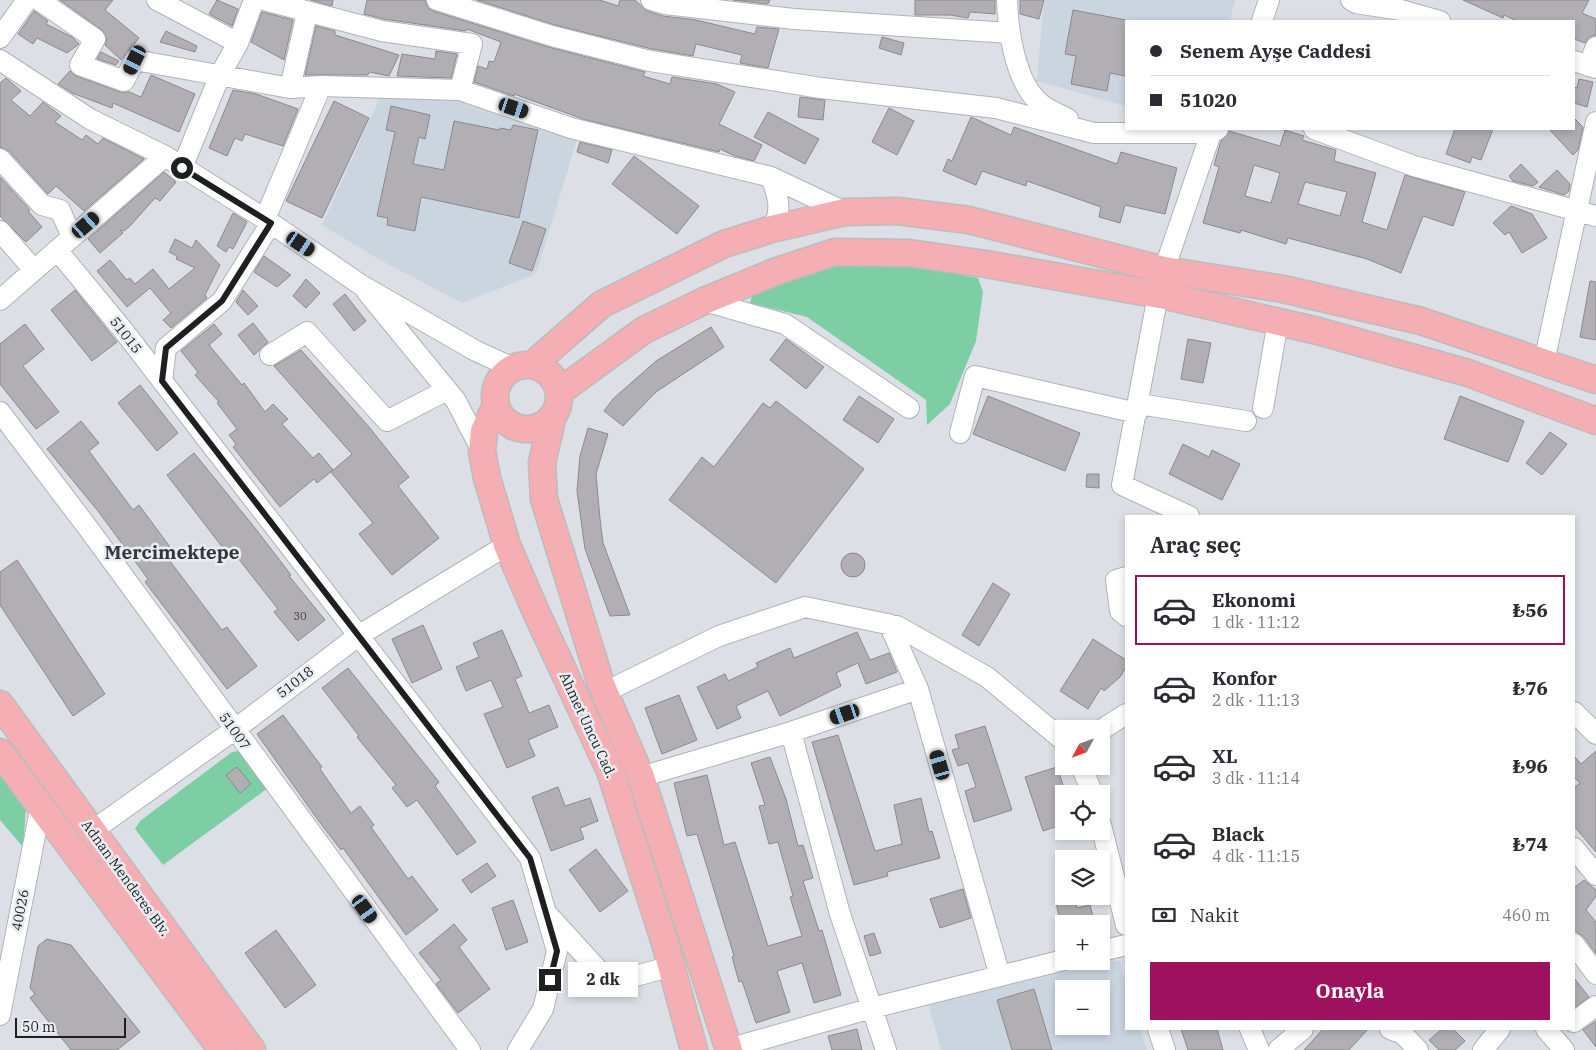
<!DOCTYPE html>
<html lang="tr">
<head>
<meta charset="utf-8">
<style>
  body { margin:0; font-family:"IBM Plex Serif",serif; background:#f2f2f3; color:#2b2b33; height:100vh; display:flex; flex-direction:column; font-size:19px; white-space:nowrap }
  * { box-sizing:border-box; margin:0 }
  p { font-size:16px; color:#7c7c81 }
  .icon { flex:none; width:28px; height:28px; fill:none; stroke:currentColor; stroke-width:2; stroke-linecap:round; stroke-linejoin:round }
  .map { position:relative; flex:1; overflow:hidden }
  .details { position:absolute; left:1125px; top:515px; width:450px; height:515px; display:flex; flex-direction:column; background:#fff; border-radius:0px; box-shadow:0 2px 8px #0003 }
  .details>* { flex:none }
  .hud { position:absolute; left:1125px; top:20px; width:450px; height:110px; border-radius:0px; box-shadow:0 2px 8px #0003; display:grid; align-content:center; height:110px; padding:0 25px; background:#fff }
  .needle { width:32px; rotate:229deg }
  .fabs { position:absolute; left:1055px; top:720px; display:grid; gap:10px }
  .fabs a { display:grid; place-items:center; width:55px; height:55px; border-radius:0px; background:#fff; box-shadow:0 2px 8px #0003; font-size:25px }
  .scale { position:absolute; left:15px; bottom:12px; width:111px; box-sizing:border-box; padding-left:5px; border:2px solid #1d1f20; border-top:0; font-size:14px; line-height:18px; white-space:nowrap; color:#1d1f20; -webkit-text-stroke:4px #e9eef3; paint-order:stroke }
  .end { position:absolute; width:22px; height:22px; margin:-11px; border:6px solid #1d1f20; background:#fff; box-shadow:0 0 0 2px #fff }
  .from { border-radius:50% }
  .bubble { position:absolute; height:35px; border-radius:0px; background:#fff; box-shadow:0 2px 8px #0003; font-size:16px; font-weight:700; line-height:35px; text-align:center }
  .car { position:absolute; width:15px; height:30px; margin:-15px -8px; border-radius:6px; box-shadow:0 0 4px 1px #0007; background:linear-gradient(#222 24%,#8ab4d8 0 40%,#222 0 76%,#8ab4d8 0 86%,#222 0) }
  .hud b { display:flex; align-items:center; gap:18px; height:48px; font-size:19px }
  .hud b+b { border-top:1px solid #e1e1e2 }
  .hud i { width:12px; height:12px; background:#2b2b33 }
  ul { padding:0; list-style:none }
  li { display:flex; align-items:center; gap:15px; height:70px; margin:0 10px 8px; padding:0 15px; border:2px solid transparent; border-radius:0px }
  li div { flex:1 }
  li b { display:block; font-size:19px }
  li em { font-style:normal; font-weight:700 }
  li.current { border-color:#9e115e }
  li>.icon { width:45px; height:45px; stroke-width:1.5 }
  h2 { padding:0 25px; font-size:22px; line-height:60px }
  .pay { display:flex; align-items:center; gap:12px; height:55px; padding:0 25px; font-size:19px }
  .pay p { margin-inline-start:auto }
  .button { display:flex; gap:10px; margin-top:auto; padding:10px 25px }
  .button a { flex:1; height:58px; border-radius:0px; background:#9e115e; color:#fff; font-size:20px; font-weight:700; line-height:58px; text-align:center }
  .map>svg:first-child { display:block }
  .built { fill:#cbd5e0; fill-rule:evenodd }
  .green { fill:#7dcda5 }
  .building { fill:#b1afb4; stroke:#8c898f; fill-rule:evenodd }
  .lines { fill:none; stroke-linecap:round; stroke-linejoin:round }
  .minor-casing { stroke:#aeb3b8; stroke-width:22 }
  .major-casing { stroke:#bbbcbc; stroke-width:29 }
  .minor { stroke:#fff; stroke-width:20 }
  .major { stroke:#f5aeb4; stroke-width:26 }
  .route { stroke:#1d1f20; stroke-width:6 }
  .labels { text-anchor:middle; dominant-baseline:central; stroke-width:5; stroke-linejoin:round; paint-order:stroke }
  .number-label { font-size:11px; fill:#424345 }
  .street-label { font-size:14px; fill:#1d1f20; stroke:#e9eef3 }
  .district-label { font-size:19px; font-weight:bold; fill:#33363a; stroke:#e9eef3 }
</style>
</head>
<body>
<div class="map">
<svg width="1596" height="1050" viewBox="0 0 1596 1050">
  <rect width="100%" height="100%" fill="#dce0e6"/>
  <path class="built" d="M1044,0H1235L1230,21H1126V106L1037,81Z
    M383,90L474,101L579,133L537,271L531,276L462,303L380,260L322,225Z
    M1119,960L1126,984V1029H1140L1147,1050H941L928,1003ZM1064,989H1101V1026H1064Z"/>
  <path class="green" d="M897,263L978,278L983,292L976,341L950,404L927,425L926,400L807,317L750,303L753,292L836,266Z
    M239,751L268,788L163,865L135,829L140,821L232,752Z
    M0,773L26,808L23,847L0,820Z"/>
  <path class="building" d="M60,0H113L105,10L139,38L121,60L105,45L107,39L102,30Z
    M217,0L238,9L232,26L209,14Z
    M311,0H333L332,6Z
    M367,0H425L428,8L433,11L548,47L645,72L643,76L670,84L672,77L717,84L735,92L719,124L762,145L754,161L735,156L720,149L719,152L586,120L514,94V96L474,82L478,66L487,69L489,61L494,62L501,42L467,29L466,31L384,19L364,14Z
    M477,0H600L618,6L620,0H635L647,11L663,16L696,20L755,34L757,27L779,29L768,68L740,63L742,55L696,44L693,56L652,49L555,25Z
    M733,0H770L768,4Z
    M915,0H995V14L970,12L968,18L950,15H915Z
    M1020,0H1044L1039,19L1020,14Z
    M1463,0H1589L1582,13L1596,19V35L1589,37L1585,43L1574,39V21H1517L1504,15L1503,18Z
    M1073,10L1126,20V76L1110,73L1107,91L1071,84L1076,56L1065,54Z
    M34,11L48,21L46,24L72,37L79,44L67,53L37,38L33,44L18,34Z
    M262,12L293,20L284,60L251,42Z
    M316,26L335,31V35L399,55L389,76L369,72L368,75H305Z
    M166,31L197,46L195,52L160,42Z
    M882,37L904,43L901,55L879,48Z
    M436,51L457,54L451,78L397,76L402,54L435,59Z
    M101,52L119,61L116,65L97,59Z
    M70,71L76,76L120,92H129L141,97L151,75L195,94L179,132L113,103L112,108L72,93L58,84Z
    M6,78L21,91L11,100L30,116L43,102L61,116L55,122L82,140L86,135L98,144L103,138L144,159L84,211L56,186L48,194L9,151L0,147V83Z
    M1579,79L1593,82L1587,107L1574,103V87L1577,88Z
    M233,90L256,94L298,109L283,146L245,134L242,141L235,138L227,156L209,148Z
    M800,97L825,100L823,120L798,117Z
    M334,101L369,118L322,218L286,201Z
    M391,106L430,115L425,139L419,137L413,164L444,170L454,121L499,130L500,128L511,130L513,125L538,130L519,218L421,197L415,231L387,225L388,218L377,216L395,132L386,130Z
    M889,108L914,121L897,155L872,142Z
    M768,112L819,139L805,164L754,137Z
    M971,117L1011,135L1014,127L1117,164L1121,152L1177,168L1165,214L1125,205L1120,223L1099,217L1101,207L1027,181L1026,186L982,171L976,185L943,171L948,159L952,161Z
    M1574,118L1583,127L1578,150L1573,155L1549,129H1574Z
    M1455,129H1493L1481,160L1472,157L1470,163L1446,154Z
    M1285,130L1304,136L1302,140L1336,150L1334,161L1376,173L1362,222L1387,230L1405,175L1465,192L1453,226L1423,216L1401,273L1367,259L1288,238L1286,244L1241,230L1240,233L1203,223L1219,167L1214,165L1221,141L1229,131L1280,146ZM1254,165L1280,173L1271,203L1245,196ZM1305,182L1347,192L1340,216L1298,204Z
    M580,142L612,150L608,163L577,152Z
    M634,156L699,206L677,234L612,184Z
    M1521,164L1538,182L1533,186L1513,181L1509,176Z
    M1557,170L1570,184L1569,191L1564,195L1539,187Z
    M164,172L176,182L160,201L155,198L130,226L124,231L120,230L123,233L100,253L88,239Z
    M0,177L30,210L28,211L42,227L26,242L0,216Z
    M1511,206L1532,214L1547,238L1522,253L1509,232L1505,235L1493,223Z
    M233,213L247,222L233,249L229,247L226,252L217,246Z
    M523,221L546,229L532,271L509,263Z
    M175,239L192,248L196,240L220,265L205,295L207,298L171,328L163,320L171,313L150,288L127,307L97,271L110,260L127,280L130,278L135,284L153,269L169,289L195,268L176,259L177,256L169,252Z
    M264,256L291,275L277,287L254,272Z
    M306,279L320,293L306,308L293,296Z
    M1590,281L1596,282V340L1580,337Z
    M75,290L117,342L92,361L51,310Z
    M243,290L258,306L248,315L236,302Z
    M345,294L366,321L354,331L333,304Z
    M253,323L268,342L254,355L238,335Z
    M25,324L44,349L23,366L59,412L36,429L0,384V344Z
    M214,324L222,334L209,345L242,385L244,383L265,412L273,404L288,419L282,424L313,458L319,453L333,470L317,483L314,479L280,507L233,447L236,444L229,435L237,429L217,403L219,402L195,375L198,372L181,351Z
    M711,327L724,347L656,392L623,426L604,411L613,399L656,361Z
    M786,339L824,367L806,389L770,360Z
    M1188,339L1211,343L1203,383L1181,379Z
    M301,350L369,427L409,477L398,486L439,538L392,575L359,534L373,523L331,472L352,454L274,366Z
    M140,385L178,433L157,451L118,403Z
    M859,396L894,419L878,443L843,420Z
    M988,396L1080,433L1065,471L973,434Z
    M1460,396L1524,421L1508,462L1444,439Z
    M776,401L864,469L776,583L669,500L702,457L714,467L763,403L770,408Z
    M81,421L99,443L89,451L133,510L139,505L170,547L163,552L222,630L227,627L257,666L227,689L145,582L148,579L98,511L47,449Z
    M588,428L608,434L596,474L600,519L603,543L630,615L610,616L585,549L577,491L580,456Z
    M1550,432L1567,444L1542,475L1526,463Z
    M1183,444L1209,457L1212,450L1240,464L1222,500L1169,474Z
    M194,453L255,528L291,575L289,576L325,620L298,641L274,612L278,609L230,548L226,552L167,475Z
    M1087,474H1099V488L1086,487Z
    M841 565a12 12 0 1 1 24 0a12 12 0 1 1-24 0Z
    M17,560L105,694L73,716L0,605V572Z
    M993,583L1010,594L979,646L962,635Z
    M423,625L442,669L412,683L392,639Z
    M502,630L522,676L515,679L529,713L549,705L558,727L528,740L535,756L507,768L484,714L503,707L491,680L466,691L456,667L479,657L473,643Z
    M857,632L870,660L889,653L897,672L866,684L858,663L836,673L841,686L780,716L768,691L736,706L741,718L717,729L697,687L725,674L728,681L758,667L756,663L790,648L794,658Z
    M1093,639L1126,660V667L1120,677L1104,691L1101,688L1088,709L1060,691Z
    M348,668L439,782L435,786L476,842L457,855L417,800L407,807L392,788L396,785L357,737L359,736L322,688Z
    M679,695L697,740L662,754L645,708Z
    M283,715L322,767L320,769L351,813L360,806L374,825L371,827L408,879L412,876L438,910L406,935L343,848L341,850L318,820L257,734Z
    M985,726L1012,810L974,822L965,791L976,787L968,763L958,766L952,750L959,748L955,735Z
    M838,735L875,851L902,844L894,805L921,798L929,832L932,831L940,858L887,872L888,876L854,885L812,742Z
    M1596,751V852L1574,826V788L1580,783L1574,777V756L1581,764Z
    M770,757L786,799L798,846L803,845L813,878L803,881L819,931L822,930L841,995L814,1003L802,963L777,971L790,1012L756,1023L742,981L739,982L732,957L734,956L697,834L687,836L674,783L707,775L724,845L735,842L768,946L802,936L790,897L793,896L778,842L769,844L759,806L765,805L751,763Z
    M237,767L251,784L240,793L226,775Z
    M1057,767L1066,794H1064V824L1043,831L1025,777Z
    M558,787L565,806L590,798L598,821L580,828L584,839L551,851L532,797Z
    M596,849L628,891L600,912L569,870Z
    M487,863L496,876L471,893L462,880Z
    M1584,880L1596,890V896L1586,910L1596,922V954L1584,937L1574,930V888Z
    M963,889L971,918L940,928L930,899Z
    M1074,898L1077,908L1090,905L1095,924H1061L1056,903Z
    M513,900L528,942L506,950L492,908Z
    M454,924L467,940L459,947L490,989L458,1013L436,984L441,980L419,953Z
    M276,930L316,985L285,1008L245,953Z
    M874,933L881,953L870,956L864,936Z
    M47,939L71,945L140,1032L117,1050H71L30,998L35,994L30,988L38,946Z
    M1574,978L1589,997L1574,1008Z
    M1034,989L1052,1050H1012L997,1000Z
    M1596,1021V1047L1583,1030Z
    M857,1029L862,1050H832L828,1036Z
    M1181,1029H1217L1223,1050H1188Z
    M1323,1029H1368L1349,1050H1304Z
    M1442,1029H1453L1465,1041L1455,1050H1439L1429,1040Z"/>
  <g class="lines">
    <g class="minor-casing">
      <path id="minor" d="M39,0L95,39L80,65L124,81L135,60L290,88L321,86L460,90L571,128L771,177L845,212
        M157,0L238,43
        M264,0L382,31L472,44L460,90
        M437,0L552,36L650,61L821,88L996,108L1094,133H1211
        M651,0L665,4L794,19L1010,33
        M1007,0C1008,31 1015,83 1041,104C1048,110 1059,114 1068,119
        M1351,0L1356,3L1401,10L1440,21
        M1262,21L1269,0
        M0,38L27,0
        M0,60L90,119L165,156L265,219L361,285L476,351L513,368
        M1574,61L1596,68
        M1588,66L1596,47
        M290,88L307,13
        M1314,129L1414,166L1596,216
        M0,159L42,205L60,210L72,237
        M182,168L220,75L238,43L254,0
        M771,177C778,196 783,211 772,229
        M265,219L321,86
        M0,231L34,270
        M57,250L123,330L530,858L557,951L543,1009L518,1050
        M1164,270L1211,133L1218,129
        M367,292L456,401L482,451
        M1158,295L1122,485L1189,516
        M0,300L165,156
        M704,301L785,324L909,408
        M270,355L307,332L387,421L447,390
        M1544,362L1596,122
        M162,381L166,348L222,301L271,223
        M1139,404L1246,421
        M1263,408L1278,321
        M0,412L91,532L470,1050
        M960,433L975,376L1137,413
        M1126,577L1116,580L1120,611L1126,616
        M889,624L918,689L1000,976L1064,960
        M605,692L719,636L805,607L897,626L987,677L1064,741
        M1574,712L1596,734
        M1101,730L1126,714
        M791,732L840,914L886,1050
        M1081,766L1093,794
        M641,777L791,732L918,689
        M1101,825L1126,925
        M92,831L234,730L358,636L507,545
        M1574,848L1596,875
        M549,916L610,983L672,966
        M1574,944L1596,974
        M1101,951L1126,945
        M0,1015L41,805
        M1574,1022L1596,1006
        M1158,1029L1165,1050
        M1250,1029L1259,1050
        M1390,1029L1403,1034L1418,1050
        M1546,1029L1564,1050
        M728,1049L872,1008L1000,976
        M1278,1050L1303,1029
        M1483,1050L1500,1029"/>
    </g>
    <g class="major-casing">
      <path id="major" d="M532,365L602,304L724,244L772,229L845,212L897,211L969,220L1164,270L1283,289L1421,321L1596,380
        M495 397a32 32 0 1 1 64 0a32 32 0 1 1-64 0Z
        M559,392L644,330L704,301L777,271L835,252L909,253L986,264L1171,297L1318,331L1468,373L1596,421
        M496,405L484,431L482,451L487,478L507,545L536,612L610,771L665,943L694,1050
        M553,415L542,463L544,499L601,684L641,777L729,1050
        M0,704L252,1050
        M0,752L222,1050"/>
    </g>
    <use href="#minor" class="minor"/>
    <use href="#major" class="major"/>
  </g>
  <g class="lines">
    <path class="route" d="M182,168L271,223L222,301L166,348L162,381L530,858L557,951L550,980"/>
  </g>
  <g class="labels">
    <g class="number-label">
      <text x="300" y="616">30</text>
    </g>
    <g class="street-label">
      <text transform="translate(126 335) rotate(52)">51015</text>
      <text transform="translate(295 682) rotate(-38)">51018</text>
      <text transform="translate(588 725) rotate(65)">Ahmet Uncu Cad.</text>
      <text transform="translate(235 731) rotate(54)">51007</text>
      <text transform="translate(126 878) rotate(54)">Adnan Menderes Blv.</text>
      <text transform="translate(20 910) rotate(-79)">40026</text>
    </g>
    <g class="district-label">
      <text x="172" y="552">Mercimektepe</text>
    </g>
  </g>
</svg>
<div class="fabs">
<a><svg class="needle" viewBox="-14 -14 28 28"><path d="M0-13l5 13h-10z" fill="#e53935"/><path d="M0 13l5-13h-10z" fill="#7c7c81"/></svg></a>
<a><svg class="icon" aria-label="locate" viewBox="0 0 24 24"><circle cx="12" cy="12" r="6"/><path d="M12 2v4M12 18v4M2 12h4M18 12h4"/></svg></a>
<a><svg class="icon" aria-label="layers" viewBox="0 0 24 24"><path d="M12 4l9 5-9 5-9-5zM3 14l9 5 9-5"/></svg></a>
<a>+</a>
<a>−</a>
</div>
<div class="scale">50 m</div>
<i class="end from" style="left:182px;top:168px"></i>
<i class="end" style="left:550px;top:980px"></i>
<div class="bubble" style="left:568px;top:962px;width:70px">2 dk</div>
<i class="car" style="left:135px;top:60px;rotate:206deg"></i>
<i class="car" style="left:514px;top:108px;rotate:108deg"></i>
<i class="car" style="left:86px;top:225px;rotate:49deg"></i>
<i class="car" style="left:301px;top:244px;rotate:124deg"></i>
<i class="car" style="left:845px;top:714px;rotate:251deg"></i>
<i class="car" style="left:940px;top:765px;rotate:344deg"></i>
<i class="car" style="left:365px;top:909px;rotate:144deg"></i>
<div class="hud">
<b><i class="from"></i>Senem Ayşe Caddesi</b>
<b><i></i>51020</b>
</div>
<section class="details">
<h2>Araç seç</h2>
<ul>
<li class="current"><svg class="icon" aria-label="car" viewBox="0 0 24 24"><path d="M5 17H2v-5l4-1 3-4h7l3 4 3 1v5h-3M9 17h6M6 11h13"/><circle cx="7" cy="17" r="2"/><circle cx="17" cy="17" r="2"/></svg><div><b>Ekonomi</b><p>1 dk · 11:12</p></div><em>₺56</em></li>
<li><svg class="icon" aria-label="car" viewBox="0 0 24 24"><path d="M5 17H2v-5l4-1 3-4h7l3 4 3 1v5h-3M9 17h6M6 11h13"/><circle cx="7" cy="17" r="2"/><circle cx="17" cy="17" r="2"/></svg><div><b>Konfor</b><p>2 dk · 11:13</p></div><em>₺76</em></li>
<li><svg class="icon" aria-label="car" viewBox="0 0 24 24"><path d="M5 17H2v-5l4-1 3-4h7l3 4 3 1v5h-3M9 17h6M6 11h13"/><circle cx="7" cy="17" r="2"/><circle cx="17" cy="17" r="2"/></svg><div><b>XL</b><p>3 dk · 11:14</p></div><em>₺96</em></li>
<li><svg class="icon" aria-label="car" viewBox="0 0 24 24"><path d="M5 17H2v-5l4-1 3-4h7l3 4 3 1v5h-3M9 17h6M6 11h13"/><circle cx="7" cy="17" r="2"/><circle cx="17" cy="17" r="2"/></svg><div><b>Black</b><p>4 dk · 11:15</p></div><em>₺74</em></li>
</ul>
<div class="pay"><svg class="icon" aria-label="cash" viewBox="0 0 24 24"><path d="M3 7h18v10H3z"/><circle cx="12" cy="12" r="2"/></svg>Nakit<p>460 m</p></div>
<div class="button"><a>Onayla</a></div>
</section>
</div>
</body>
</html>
